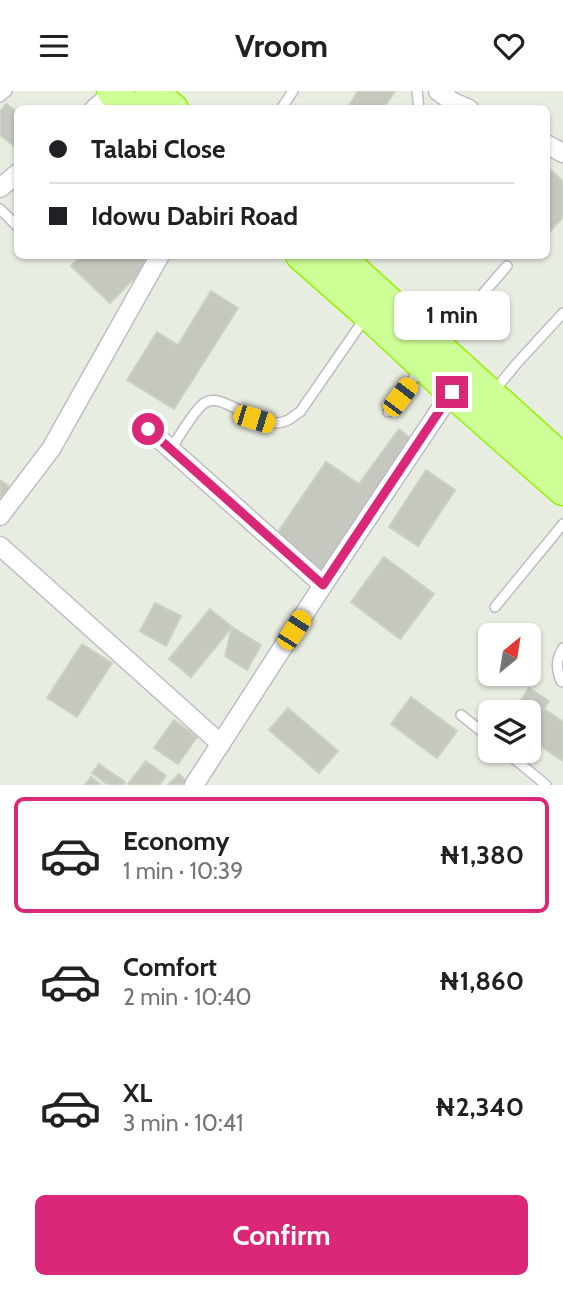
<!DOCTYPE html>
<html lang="en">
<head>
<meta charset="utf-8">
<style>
  body { margin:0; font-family:Cabin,sans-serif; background:#f2f2f2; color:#202124; height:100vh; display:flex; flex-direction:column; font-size:26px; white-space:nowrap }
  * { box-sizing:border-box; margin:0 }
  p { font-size:23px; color:#757577 }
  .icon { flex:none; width:38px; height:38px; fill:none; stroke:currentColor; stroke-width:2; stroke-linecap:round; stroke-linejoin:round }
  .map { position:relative; height:694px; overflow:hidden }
  .panel { display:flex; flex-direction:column; background:#fff; flex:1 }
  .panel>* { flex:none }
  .top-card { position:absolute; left:14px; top:14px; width:536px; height:154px; border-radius:10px; box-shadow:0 2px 5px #0004; display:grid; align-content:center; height:154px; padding:0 35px; background:#fff }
  .needle { width:46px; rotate:30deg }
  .controls { position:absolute; left:478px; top:532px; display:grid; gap:14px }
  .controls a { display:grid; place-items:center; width:63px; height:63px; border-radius:10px; background:#fff; box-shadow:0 2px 5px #0004; font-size:35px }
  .end { position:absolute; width:32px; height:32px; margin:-16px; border:9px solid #db2777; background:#fff; box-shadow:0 0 0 4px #fff }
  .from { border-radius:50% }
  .bubble { position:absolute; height:49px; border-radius:10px; background:#fff; box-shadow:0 2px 5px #0004; font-size:23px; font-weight:700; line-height:49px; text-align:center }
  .car { position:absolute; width:21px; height:42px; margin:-21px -10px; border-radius:9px; box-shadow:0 0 5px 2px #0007; background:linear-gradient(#f5c518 24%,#345 0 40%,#f5c518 0 76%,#345 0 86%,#f5c518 0) }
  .top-card b { display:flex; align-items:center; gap:24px; height:66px; font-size:26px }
  .top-card b+b { border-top:2px solid #e0e0e0 }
  .top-card i { width:18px; height:18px; background:#202124 }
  ul { padding:12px 0 0; list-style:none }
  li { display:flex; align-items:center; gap:21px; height:116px; margin:0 14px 10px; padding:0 21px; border:4px solid transparent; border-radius:10px }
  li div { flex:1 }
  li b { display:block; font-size:26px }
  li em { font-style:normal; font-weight:700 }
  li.active { border-color:#db2777 }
  li>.icon { width:63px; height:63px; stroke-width:1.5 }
  .button { display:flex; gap:14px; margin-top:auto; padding:14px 35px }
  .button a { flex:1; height:80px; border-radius:10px; background:#db2777; color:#fff; font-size:28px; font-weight:700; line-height:80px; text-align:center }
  header { display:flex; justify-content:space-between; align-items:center; height:91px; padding:0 35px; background:#fff; font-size:32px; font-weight:700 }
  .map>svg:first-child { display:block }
  .building { fill:#c5c8be; stroke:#cbd2c0; stroke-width:2 }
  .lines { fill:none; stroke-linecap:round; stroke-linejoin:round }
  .service-casing { stroke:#bebcc3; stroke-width:12 }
  .minor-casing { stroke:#bebcc3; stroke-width:21 }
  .trunk-casing { stroke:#97ef00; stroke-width:33 }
  .service { stroke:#fff; stroke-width:9 }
  .minor { stroke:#fff; stroke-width:18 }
  .trunk { stroke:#ceff96; stroke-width:30 }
  .route { stroke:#db2777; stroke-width:9 }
</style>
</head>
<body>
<header><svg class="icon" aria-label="menu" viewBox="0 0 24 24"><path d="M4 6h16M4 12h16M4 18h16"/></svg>Vroom<svg class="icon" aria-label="heart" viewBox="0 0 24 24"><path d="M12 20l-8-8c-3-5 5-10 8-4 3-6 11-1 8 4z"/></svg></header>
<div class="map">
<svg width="563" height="694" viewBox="0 0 563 694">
  <rect width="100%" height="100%" fill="#e8ede1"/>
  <path class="building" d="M358,0H395L383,18H347Z
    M6,13L18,21V58L0,44V21Z
    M546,75L563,90V126L546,145Z
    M81,164H146L143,168L148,173L110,212L71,175Z
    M211,200L238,217L174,318L127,289L157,241L178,254Z
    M399,338L415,351L322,483L278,441L326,371L359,393Z
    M426,379L455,399L418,455L389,436Z
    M0,389L13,398L4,412L0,409Z
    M384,466L434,503L400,548L351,511Z
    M155,512L181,525L166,555L140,540Z
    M210,518L232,536L191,586L169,568Z
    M232,536L261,554L247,579L225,565Z
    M82,553L112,572L77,626L47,607Z
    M529,597L549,610L544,618L563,631V670L528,647V621H513Z
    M411,606L457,640L437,667L391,633Z
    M288,617L338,660L319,682L269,639Z
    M174,629L197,646L178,673L154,657Z
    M146,670L166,685L159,694H130L128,693Z
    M99,673L125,691L123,694H108L92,682Z
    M179,683L188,692L186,694H168Z
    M91,686L101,694H85Z"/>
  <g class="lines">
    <g class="service-casing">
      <path id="service" d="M417,0L419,18
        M0,6L7,0
        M281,18L293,0
        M0,118L18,136
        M441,251L507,175
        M494,300L518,271L563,222
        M388,321L420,279
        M171,358C179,346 193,321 203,313C223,297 256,342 286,330C291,328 296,323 300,321L365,227
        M495,516L563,433
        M563,557C556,569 556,577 561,590L563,591
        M461,624L490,647
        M505,660L546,694"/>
    </g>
    <g class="minor-casing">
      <path id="minor" d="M438,0L453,11L469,18
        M94,18L114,1
        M546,53L563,62
        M0,97L18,82
        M148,338L323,494
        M0,425L51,358L160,164
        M0,455L221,653
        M194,694L323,494L452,301"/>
    </g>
    <g class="trunk-casing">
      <path id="trunk" d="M112,0L132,18
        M151,0L173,18
        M301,164L368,223L452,301L563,399
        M337,164L563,369"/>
    </g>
    <use href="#service" class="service"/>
    <use href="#minor" class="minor"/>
    <use href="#trunk" class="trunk"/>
  </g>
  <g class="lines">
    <path class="route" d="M148,338L323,494L452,301"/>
  </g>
</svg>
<div class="controls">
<a><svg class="needle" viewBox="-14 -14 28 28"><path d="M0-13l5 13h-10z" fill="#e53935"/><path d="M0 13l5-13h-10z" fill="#757577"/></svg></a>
<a><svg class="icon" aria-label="layers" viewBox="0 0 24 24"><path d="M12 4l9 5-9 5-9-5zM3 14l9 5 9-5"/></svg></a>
</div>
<i class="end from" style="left:148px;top:338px"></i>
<i class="end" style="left:452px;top:301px"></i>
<div class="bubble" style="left:394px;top:200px;width:116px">1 min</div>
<i class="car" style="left:400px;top:306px;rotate:37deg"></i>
<i class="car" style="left:254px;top:328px;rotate:107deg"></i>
<i class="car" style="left:294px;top:539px;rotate:33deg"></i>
<div class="top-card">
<b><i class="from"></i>Talabi Close</b>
<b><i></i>Idowu Dabiri Road</b>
</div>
</div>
<section class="panel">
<ul>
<li class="active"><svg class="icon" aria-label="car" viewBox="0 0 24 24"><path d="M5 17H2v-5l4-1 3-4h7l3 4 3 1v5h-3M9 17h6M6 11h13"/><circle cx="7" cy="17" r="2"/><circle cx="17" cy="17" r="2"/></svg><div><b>Economy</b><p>1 min · 10:39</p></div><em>₦1,380</em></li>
<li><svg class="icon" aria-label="car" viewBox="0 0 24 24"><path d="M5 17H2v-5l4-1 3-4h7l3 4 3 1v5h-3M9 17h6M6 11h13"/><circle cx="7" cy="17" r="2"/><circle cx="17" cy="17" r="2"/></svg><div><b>Comfort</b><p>2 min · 10:40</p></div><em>₦1,860</em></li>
<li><svg class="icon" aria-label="car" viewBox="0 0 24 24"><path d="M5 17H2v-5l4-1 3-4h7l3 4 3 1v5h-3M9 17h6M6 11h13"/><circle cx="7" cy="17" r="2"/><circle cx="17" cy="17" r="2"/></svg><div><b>XL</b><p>3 min · 10:41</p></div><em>₦2,340</em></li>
</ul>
<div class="button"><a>Confirm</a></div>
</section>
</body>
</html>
